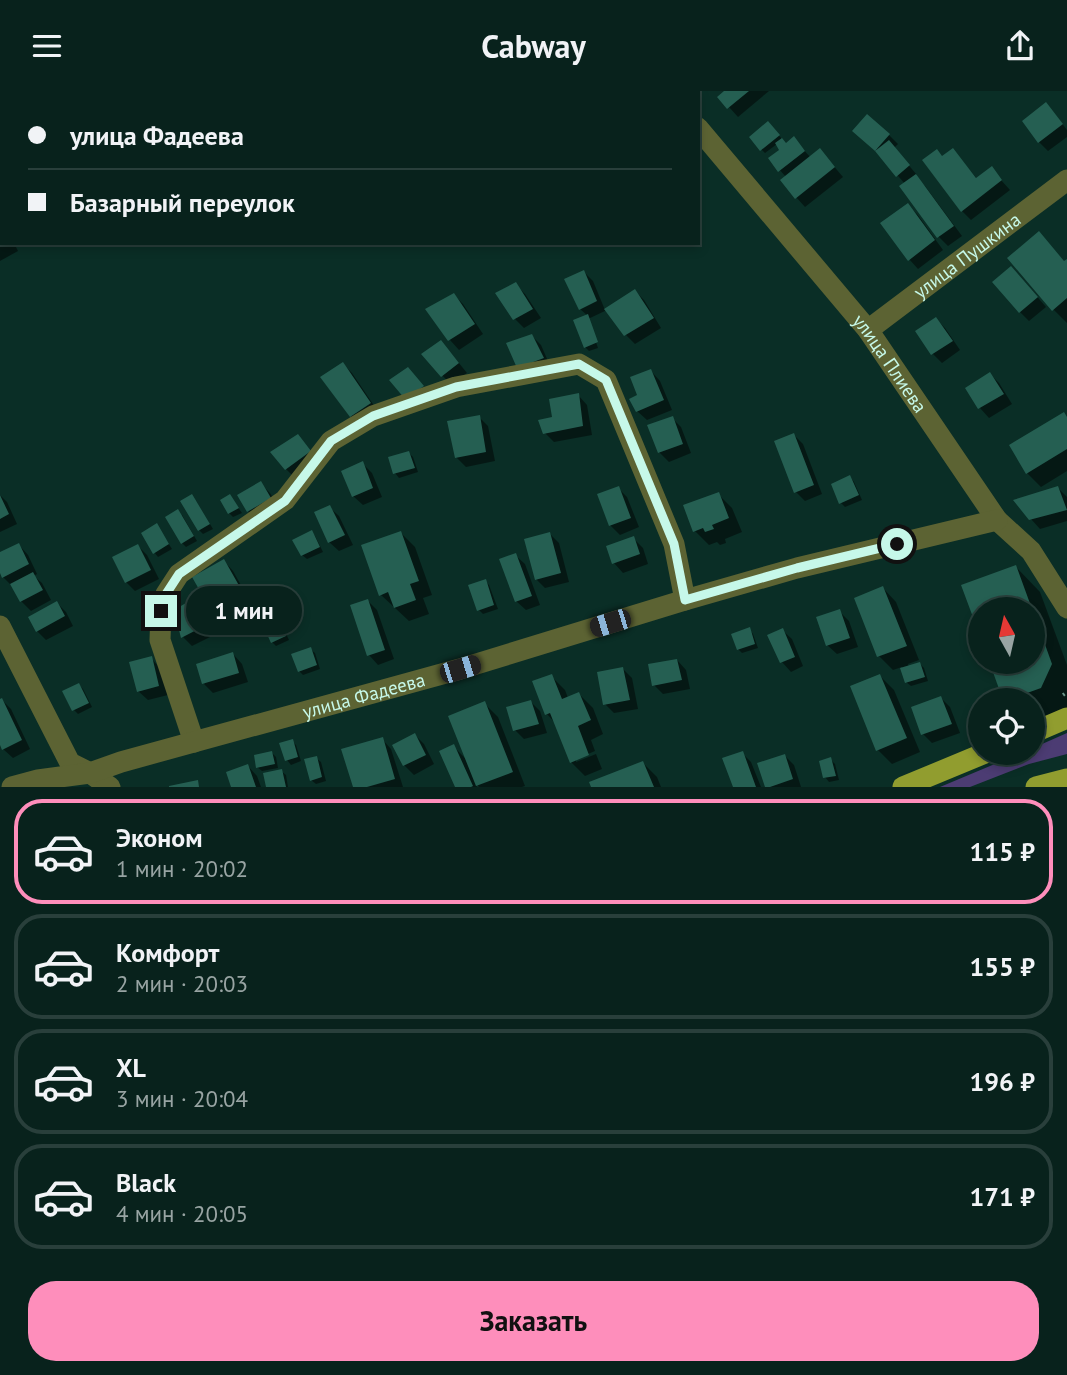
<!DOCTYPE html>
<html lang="ru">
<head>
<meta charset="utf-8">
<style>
  body { margin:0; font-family:"PT Sans",sans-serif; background:#162f29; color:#f1f3f6; height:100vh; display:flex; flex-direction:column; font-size:26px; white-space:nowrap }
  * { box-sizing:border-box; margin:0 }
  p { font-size:23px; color:#98a4a3 }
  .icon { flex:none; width:38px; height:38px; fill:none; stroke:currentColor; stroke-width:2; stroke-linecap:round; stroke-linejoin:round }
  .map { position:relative; height:696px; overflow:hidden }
  .panel { display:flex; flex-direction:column; background:#08221c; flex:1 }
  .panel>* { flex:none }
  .banner { position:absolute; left:0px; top:0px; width:700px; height:154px; box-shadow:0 4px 10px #0003,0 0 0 2px #293f3b; display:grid; align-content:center; height:154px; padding:0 28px; background:#08221c }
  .needle { width:46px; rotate:352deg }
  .fabs { position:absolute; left:968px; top:506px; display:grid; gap:14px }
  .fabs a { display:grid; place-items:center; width:77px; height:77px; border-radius:50%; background:#08221c; box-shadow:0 4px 10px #0003,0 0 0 2px #293f3b; font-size:35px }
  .end { position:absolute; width:32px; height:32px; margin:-16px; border:9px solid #c6f8e9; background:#111; box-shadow:0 0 0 4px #111 }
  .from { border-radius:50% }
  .bubble { position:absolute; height:49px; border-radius:24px; background:#08221c; box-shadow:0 4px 10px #0003,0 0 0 2px #293f3b; font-size:23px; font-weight:600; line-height:49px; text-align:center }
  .car { position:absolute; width:21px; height:42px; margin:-21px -10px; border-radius:9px; box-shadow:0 0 5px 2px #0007; background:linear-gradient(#222 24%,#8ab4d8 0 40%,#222 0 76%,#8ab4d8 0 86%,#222 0) }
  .banner b { display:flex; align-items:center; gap:24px; height:66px; font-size:26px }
  .banner b+b { border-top:2px solid #293f3b }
  .banner i { width:18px; height:18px; background:#f1f3f6 }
  ul { padding:12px 0 0; list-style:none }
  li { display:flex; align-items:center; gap:21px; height:105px; margin:0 14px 10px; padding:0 14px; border:4px solid #293f3b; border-radius:28px }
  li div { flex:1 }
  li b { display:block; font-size:26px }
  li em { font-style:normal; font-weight:600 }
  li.current { border-color:#fe8ebb }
  li>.icon { width:63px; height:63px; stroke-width:1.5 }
  .cta { display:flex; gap:14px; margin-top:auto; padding:14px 28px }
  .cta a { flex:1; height:80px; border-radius:28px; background:#fe8ebb; color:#111; font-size:28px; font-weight:600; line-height:80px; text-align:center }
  header { display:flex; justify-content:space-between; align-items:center; height:91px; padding:0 28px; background:#08221c; font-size:32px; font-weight:600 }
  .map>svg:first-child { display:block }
  .green { fill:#4c3c73 }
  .shadow { fill:#0007 }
  .building { fill:#255f52 }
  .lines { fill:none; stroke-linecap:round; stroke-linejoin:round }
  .path { stroke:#6a9589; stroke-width:3.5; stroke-dasharray:2 5; stroke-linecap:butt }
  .minor { stroke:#5c6333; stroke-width:21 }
  .major { stroke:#919d2f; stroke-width:21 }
  .route { stroke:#c6f8e9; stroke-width:9 }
  .labels { text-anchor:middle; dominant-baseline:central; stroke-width:6; stroke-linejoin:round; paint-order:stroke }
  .street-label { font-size:19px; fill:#c6f8e9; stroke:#00150f }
</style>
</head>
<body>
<header><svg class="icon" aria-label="menu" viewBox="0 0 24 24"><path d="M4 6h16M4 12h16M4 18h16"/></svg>Cabway<svg class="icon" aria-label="share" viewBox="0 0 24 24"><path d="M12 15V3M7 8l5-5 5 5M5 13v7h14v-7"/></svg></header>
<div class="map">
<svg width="1067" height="696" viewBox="0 0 1067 696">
  <rect width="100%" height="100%" fill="#0a2e26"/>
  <path class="green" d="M1067,642V663L1029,673L970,696H940L1021,662H1032L1033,657Z"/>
  <path class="shadow" d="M457,0H499L500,2H455Z
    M727,0H769L738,26L720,6Z
    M1055,23L1067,39V46L1048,60L1039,51Z
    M772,36L786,53L794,48L811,67L820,59L843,86L805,116L796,106L786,86L770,68L782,59L777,53L765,62L761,58Z
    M889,44L898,53L894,57L917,84L916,86L925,95L962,145L948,155L939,146L902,96L905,93L880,64L863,49Z
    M953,59L977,88L991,78L1010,99L971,129L962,120L942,67Z
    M907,114L917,123L943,159L918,178L909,168Z
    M0,132L2,134V152H14L18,160L0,170Z
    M1067,170V232L1053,218Z
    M584,181L593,190L605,219L635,200L644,209L661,237L635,253L626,244L607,219L588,228L598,257L589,260L585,256L575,230L588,225L580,218L566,189Z
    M1020,186L1046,216L1029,230L1020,221Z
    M515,193L525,203L541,227L524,237L515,228L498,202Z
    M454,204L463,213L483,243L459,259L450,249L428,219Z
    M936,228L945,237L960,259L942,272L933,263Z
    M532,245L541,254L551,277L528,285Z
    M450,261L467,282L451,294L442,284Z
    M343,273L352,282L379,322L360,335L351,325L322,287Z
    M651,280L660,290L672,319L647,329L637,320L639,305Z
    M990,283L999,292L1012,313L989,327L980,317L967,297Z
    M578,304L587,314L592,344L554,351L545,342L554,327Z
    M479,326L488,335L495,370L466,376L456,366Z
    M1067,326V380L1041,396L1027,382Z
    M672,327L681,336L691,362L669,371L659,361Z
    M794,344L803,353L822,403L805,410L796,401Z
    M297,345L319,370L295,387L286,378Z
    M409,362L413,366L418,381L399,387L395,382Z
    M363,373L372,382L382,406L363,414L353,405Z
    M850,386L854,391L862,409L845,416L841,412Z
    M261,393L270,402L279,417L258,429L248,420Z
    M618,397L627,406L639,436L620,444L610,434Z
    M1058,397L1067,406V430L1040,438L1031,428Z
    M718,403L732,417L742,441L725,448L726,452L720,454L717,451L709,454L695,440Z
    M0,404L7,411L17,433L0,441Z
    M230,405L242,422L233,426L229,422Z
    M196,410L213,438L203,443L199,439Z
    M329,416L339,425L353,454L339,460L329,451Z
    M182,424L197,450L186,456L182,452Z
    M157,435L172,458L158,466L154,461Z
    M311,441L315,445L323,461L307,468L302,464Z
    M401,442L415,456L432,504L423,507L429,523L409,530L381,504Z
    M550,443L559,452L569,491L545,497L536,488Z
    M633,447L643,457L648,473L623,482L614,472Z
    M19,454L28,464L37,483L34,485L42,492L51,509L31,520L21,510L12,495L3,486L0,478V463Z
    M138,455L147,464L159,488L135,500L126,491Z
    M515,464L525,473L540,514L526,519L516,510Z
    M224,470L233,480L261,530L242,541L233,532L227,521L220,525L210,515L195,486Z
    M1016,476L1040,501L1067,574V618L1032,633V609H1005L1032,570V518H980V541L963,495Z
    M485,490L489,494L498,518L483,523L479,519Z
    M883,497L896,511L919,569L908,573L909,576L920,573L924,577L928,590L911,595L906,591L902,576L893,579L879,565L856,508Z
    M197,507L206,516L220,541L192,555L183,546Z
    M368,510L377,519L394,568L378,574L369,564Z
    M57,512L66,521L73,535L46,549L37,540Z
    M839,520L849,530L858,556L837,563L827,554Z
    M277,528L281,532L289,549L276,555L272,551Z
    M749,538L753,543L758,557L742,562L738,558Z
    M782,539L792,548L803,575L791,581L782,571Z
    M310,558L315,562L320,578L303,584L299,580Z
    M233,563L242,573L248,591L213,602L204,593Z
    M151,567L160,577L168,604L148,609L138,600Z
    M677,569L686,579L690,598L663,603L654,594Z
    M623,578L632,587L638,618L614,622L605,613Z
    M551,585L565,599L568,607L579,603L593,617L603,643L591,649L595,660L576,668V671L596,663L602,678L585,685L571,671L556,633L547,623Z
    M880,585L894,599L920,661L892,673L878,659Z
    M79,594L83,598L92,616L78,623L74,619L65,601Z
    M941,607L950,616L960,642L932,652L923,643Z
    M2,609L11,618L30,658L13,667L3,658L0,650V610Z
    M531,611L540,620L547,642L524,648L515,639Z
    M484,612L498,626L525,695L522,696H479L476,692L477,696H457L453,655L467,669Z
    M415,644L424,653L434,673L414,684L404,674L394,655Z
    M382,648L391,658L403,696H355Z
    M292,650L296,654L301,670L291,674L287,669Z
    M272,662L276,666L278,677L262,680L257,676Z
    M742,662L751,671L761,696H735Z
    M785,665L794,674L801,696H767Z
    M316,667L321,671L326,690L316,693L311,689Z
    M830,668L835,673L839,689L829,691L825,686Z
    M643,672L657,686L661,696H593Z
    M248,675L257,685L261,696H233Z
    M281,680L286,684L288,696H268Z"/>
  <path class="building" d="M724,0H749L727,18L717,6Z
    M1046,11L1063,33L1038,52L1022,30Z
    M867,23L890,43L875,60L852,40Z
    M768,30L780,44L760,60L749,46Z
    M794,45L805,60L778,81L768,67L779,59L775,52L782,47L786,52Z
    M889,49L910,74L896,86L875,60Z
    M820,57L835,76L795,108L780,89Z
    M953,57L976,87L992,75L1002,89L961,121L922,69L937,58L942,65Z
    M916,83L954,135L937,147L899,95Z
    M908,112L935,149L908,170L880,132Z
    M1039,140L1064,170L1067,168V207L1052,220L1007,167Z
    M1011,175L1038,206L1019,222L992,191Z
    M584,179L597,210L579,219L564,188Z
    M516,191L533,218L513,229L495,202Z
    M635,198L654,227L624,245L604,218Z
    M454,202L475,233L448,250L425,218Z
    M588,223L598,251L584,257L573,229Z
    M936,226L953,250L931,264L915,240Z
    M532,243L544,267L517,277L506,252Z
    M441,249L459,272L441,286L421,263Z
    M343,271L371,312L350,326L320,286Z
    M408,276L424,295L405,308L389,289Z
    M651,278L664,309L636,321L629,308L637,304L630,286Z
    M990,281L1004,303L978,318L965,297Z
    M579,302L583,335L543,343L538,329L552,326L549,308Z
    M1064,321L1067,326V358L1026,383L1009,354Z
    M480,324L486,361L455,367L447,330Z
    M673,325L683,353L658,362L647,334Z
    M794,342L814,394L794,402L774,350Z
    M298,343L311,360L285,379L270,361Z
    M409,360L415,377L393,383L388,366Z
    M363,370L373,397L352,406L341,380Z
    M850,384L859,404L839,413L831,393Z
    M261,390L271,407L247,421L237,404Z
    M619,395L631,427L609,435L597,403Z
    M1058,395L1067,419L1029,429L1013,409Z
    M719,401L729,427L712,434L714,438L705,441L703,437L693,441L683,414Z
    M192,403L210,433L198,440L180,410Z
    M230,403L239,417L228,423L220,409Z
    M0,404L9,423L0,428Z
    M330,414L345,444L328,452L314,421Z
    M178,418L194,445L181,453L165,426Z
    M157,432L169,453L153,463L141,442Z
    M312,439L320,456L301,465L292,449Z
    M401,440L419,490L410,493L416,509L394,517L388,501L379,505L361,454Z
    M550,441L561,482L535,489L524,448Z
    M634,445L640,463L612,473L606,455Z
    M19,452L29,473L2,487L0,482V461Z
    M138,453L151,479L125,492L112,466Z
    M516,462L532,505L515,511L499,468Z
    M224,468L254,521L232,533L220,511L209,516L192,486Z
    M1016,474L1032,518H980V545L961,494Z
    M33,481L43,499L20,511L10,493Z
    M486,488L494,514L477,520L468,494Z
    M883,495L907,555L877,566L854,507Z
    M198,505L212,531L181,547L174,519Z
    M368,508L385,559L367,565L350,514Z
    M57,510L65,525L36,541L28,526Z
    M840,518L850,547L826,555L816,526Z
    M1033,520L1052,573L1041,597L1008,609H1003L989,570H1032Z
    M277,526L286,545L271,552L262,532Z
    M750,536L755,553L737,559L731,543Z
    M783,537L795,566L780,572L767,544Z
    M311,556L317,574L298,581L291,563Z
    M233,561L239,582L202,593L196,573Z
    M152,565L159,595L137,601L129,571Z
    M677,568L682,589L652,595L648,573Z
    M920,571L925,586L905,592L900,577Z
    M623,576L630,609L603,614L597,581Z
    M552,583L562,608L579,601L591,629L578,635L589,664L570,672L550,622L545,624L532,590Z
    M880,583L907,647L876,660L850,595Z
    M79,592L89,612L72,620L62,600Z
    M941,605L952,633L921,644L911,616Z
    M2,607L22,649L2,659L0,654V608Z
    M531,609L539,633L513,640L506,616Z
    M485,610L513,681L476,695L448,625Z
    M415,642L426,664L403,675L392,654Z
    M383,646L395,688L367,696H353L341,658Z
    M293,648L298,666L285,670L279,652Z
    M454,653L473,695L471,696H455L439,660Z
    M272,660L275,673L256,677L254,664Z
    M743,660L756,696H733L722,667Z
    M785,663L793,688L770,696H765L757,672Z
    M317,665L322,686L310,690L304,668Z
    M831,666L836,685L823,687L819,670Z
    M643,670L654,696H591L589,691Z
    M248,673L256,696H231L226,681Z
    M282,678L286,696H266L263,682Z
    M198,689L199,696H169V695Z"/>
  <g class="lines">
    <path class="path" d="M1063,604L1067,601"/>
    <g class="minor">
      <path d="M667,0L669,2"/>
      <path id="s1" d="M698,37L868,239L997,429L1031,460L1067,517"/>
      <path id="s2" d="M868,239L1067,89"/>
      <path d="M0,535L70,672L90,682L110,696"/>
      <path d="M194,651L160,549L161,520L166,503L179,483L285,409L331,350L373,325L456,296L579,273L606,289L674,453L685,509"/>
      <path id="s3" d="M12,696L38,689L90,682L121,671L460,578L685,509L797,477L997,429"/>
    </g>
    <path class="major" d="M1032,642L1067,627
      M903,696L985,662
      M1036,696L1067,688"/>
  </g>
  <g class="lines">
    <path class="route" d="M161,520L166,503L179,483L285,410L331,350L373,325L456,296L579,273L606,289L674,453L685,509L797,477L897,453"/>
  </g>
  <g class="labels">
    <g class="street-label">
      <text stroke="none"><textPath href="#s2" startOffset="124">улица Пушкина</textPath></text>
      <text stroke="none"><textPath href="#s1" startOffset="304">улица Плиева</textPath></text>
      <text stroke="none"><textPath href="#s3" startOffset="364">улица Фадеева</textPath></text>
    </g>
  </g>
</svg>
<div class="fabs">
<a><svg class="needle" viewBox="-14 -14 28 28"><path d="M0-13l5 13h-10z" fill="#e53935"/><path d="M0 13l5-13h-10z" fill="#98a4a3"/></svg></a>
<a><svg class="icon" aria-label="locate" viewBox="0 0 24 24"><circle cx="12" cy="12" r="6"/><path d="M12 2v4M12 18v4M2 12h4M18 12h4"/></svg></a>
</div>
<i class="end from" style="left:897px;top:453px"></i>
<i class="end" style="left:161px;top:520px"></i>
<div class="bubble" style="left:186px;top:495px;width:116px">1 мин</div>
<i class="car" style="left:610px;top:532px;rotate:253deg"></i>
<i class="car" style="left:460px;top:578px;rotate:73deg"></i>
<div class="banner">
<b><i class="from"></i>улица Фадеева</b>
<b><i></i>Базарный переулок</b>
</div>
</div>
<section class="panel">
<ul>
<li class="current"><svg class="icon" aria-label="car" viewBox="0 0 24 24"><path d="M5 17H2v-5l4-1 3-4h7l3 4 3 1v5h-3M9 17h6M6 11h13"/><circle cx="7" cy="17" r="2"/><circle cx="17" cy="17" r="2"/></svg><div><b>Эконом</b><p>1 мин · 20:02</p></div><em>115 ₽</em></li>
<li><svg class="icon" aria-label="car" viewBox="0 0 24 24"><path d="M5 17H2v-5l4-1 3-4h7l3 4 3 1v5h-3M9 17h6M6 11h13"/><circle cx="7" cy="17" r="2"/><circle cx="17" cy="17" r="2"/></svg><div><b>Комфорт</b><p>2 мин · 20:03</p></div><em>155 ₽</em></li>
<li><svg class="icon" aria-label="car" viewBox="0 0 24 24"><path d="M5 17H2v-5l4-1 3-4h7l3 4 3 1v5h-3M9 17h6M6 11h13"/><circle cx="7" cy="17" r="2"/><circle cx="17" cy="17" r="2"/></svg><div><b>XL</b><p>3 мин · 20:04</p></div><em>196 ₽</em></li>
<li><svg class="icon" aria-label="car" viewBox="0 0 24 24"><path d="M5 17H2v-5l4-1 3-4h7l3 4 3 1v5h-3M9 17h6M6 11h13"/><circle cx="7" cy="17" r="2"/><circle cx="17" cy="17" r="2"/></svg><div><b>Black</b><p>4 мин · 20:05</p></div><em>171 ₽</em></li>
</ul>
<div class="cta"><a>Заказать</a></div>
</section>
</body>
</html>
